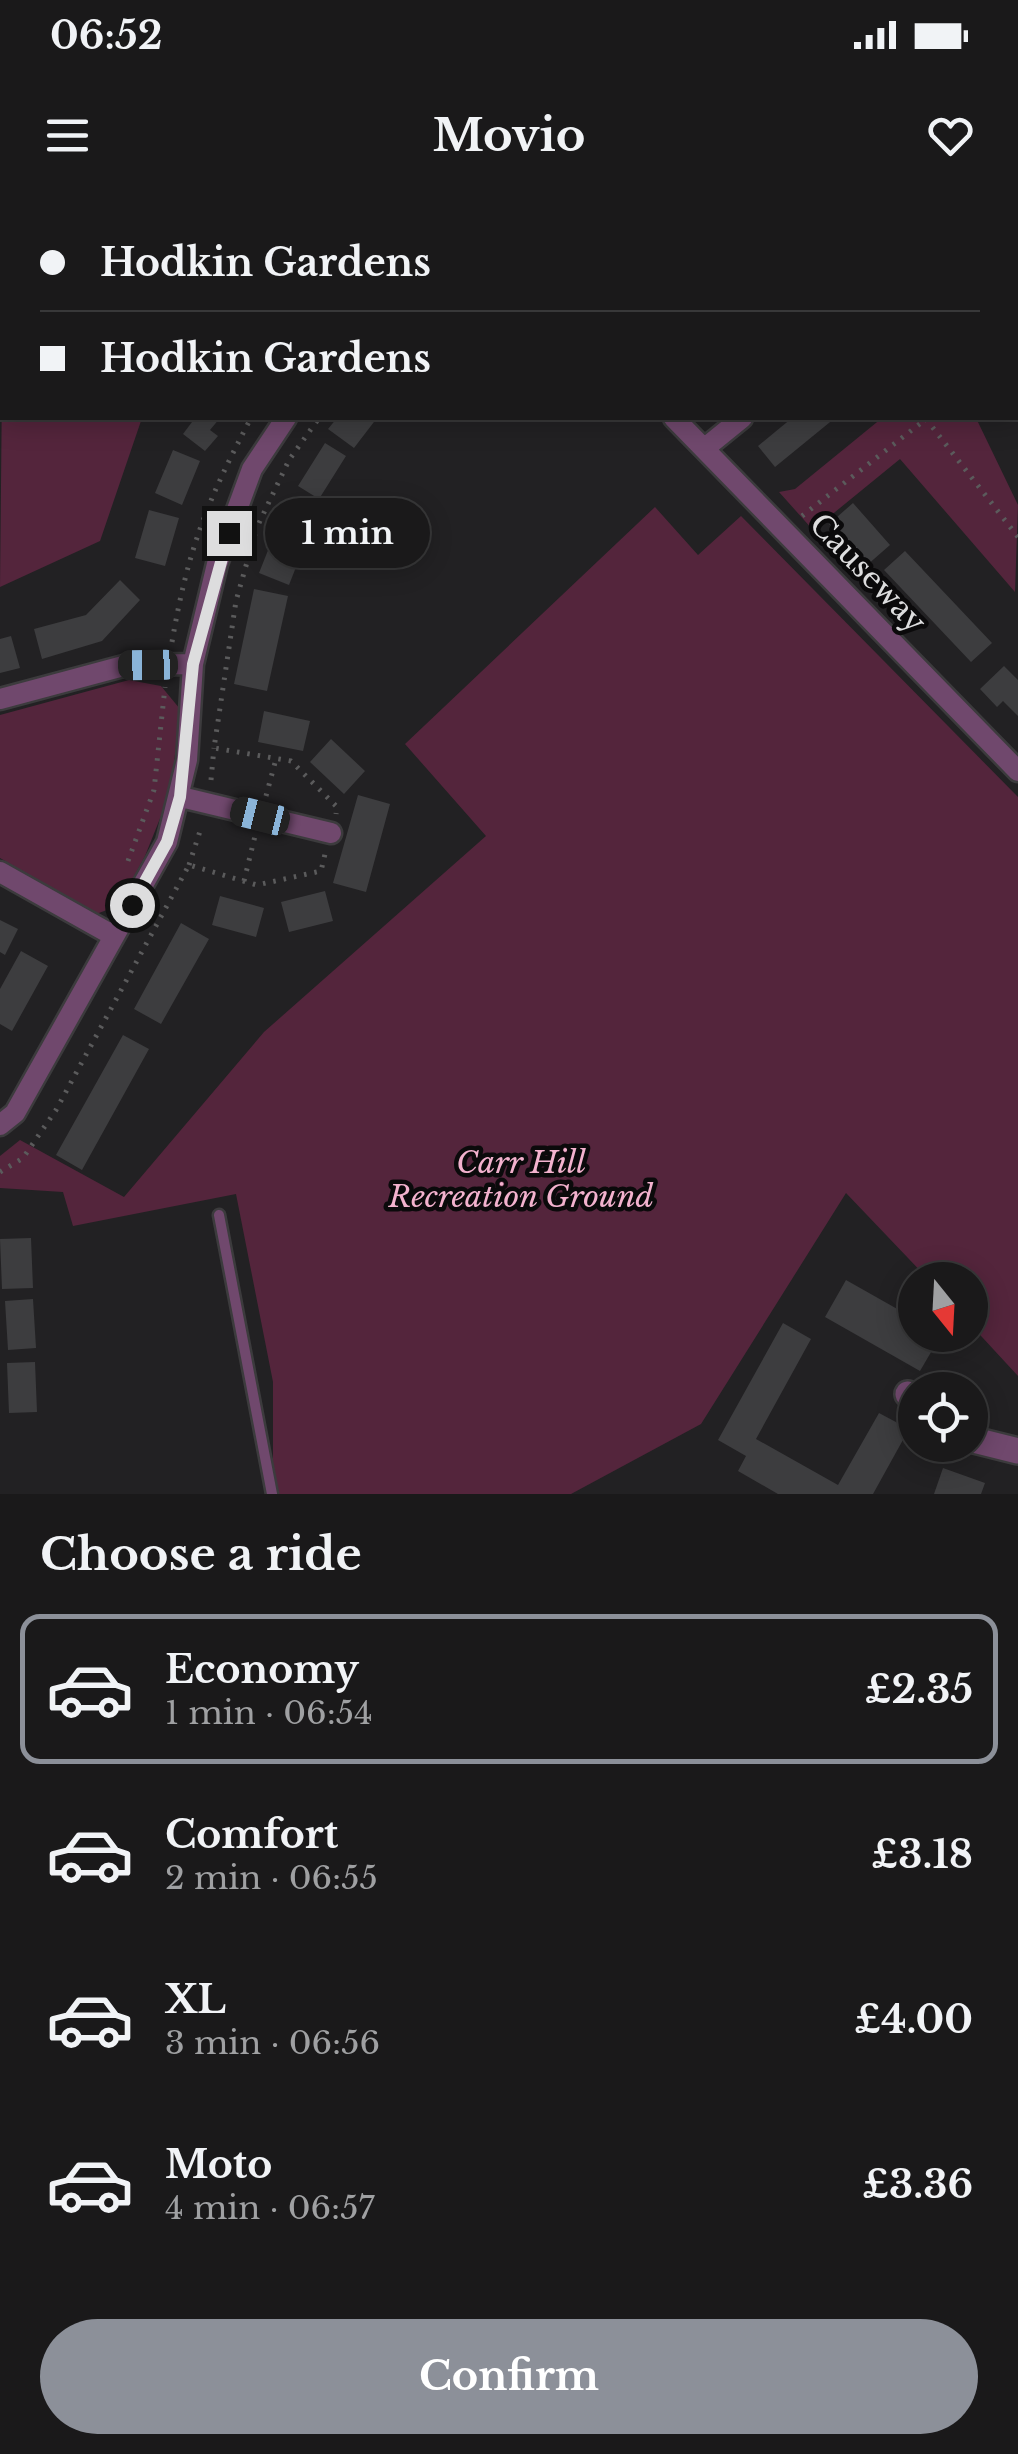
<!DOCTYPE html>
<html lang="en">
<head>
<meta charset="utf-8">
<style>
  body { margin:0; font-family:"Libre Baskerville",serif; background:#232223; color:#f1f3f6; height:100vh; display:flex; flex-direction:column; font-size:38px; white-space:nowrap }
  * { box-sizing:border-box; margin:0 }
  p { font-size:32px; color:#9fa0a2 }
  .icon { flex:none; width:55px; height:55px; fill:none; stroke:currentColor; stroke-width:2; stroke-linecap:round; stroke-linejoin:round }
  .map { position:relative; height:1294px; overflow:hidden }
  .drawer { display:flex; flex-direction:column; background:#1a191a; flex:1 }
  .drawer>* { flex:none }
  .banner { position:absolute; left:0px; top:0px; width:1020px; height:220px; box-shadow:0 5px 25px #0003,0 0 0 2px #383839; display:grid; align-content:center; height:220px; padding:0 40px; background:#1a191a }
  .needle { width:65px; rotate:162deg }
  .tools { position:absolute; left:898px; top:1062px; display:grid; gap:20px }
  .tools a { display:grid; place-items:center; width:90px; height:90px; border-radius:50%; background:#1a191a; box-shadow:0 5px 25px #0003,0 0 0 2px #383839; font-size:50px }
  .end { position:absolute; width:45px; height:45px; margin:-22px; border:12px solid #ddddde; background:#111; box-shadow:0 0 0 5px #111 }
  .from { border-radius:50% }
  .bubble { position:absolute; height:70px; border-radius:35px; background:#1a191a; box-shadow:0 5px 25px #0003,0 0 0 2px #383839; font-size:32px; font-weight:800; line-height:70px; text-align:center }
  .car { position:absolute; width:30px; height:60px; margin:-30px -15px; border-radius:12px; box-shadow:0 0 8px 2px #0007; background:linear-gradient(#222 24%,#8ab4d8 0 40%,#222 0 76%,#8ab4d8 0 86%,#222 0) }
  .banner b { display:flex; align-items:center; gap:35px; height:95px; font-size:38px }
  .banner b+b { border-top:2px solid #383839 }
  .banner i { width:25px; height:25px; background:#f1f3f6 }
  ul { padding:0; list-style:none }
  li { display:flex; align-items:center; gap:30px; height:150px; margin:0 20px 15px; padding:0 20px; border:5px solid transparent; border-radius:20px }
  li div { flex:1 }
  li b { display:block; font-size:38px }
  li em { font-style:normal; font-weight:800 }
  li.selected { border-color:#8c9099 }
  li>.icon { width:90px; height:90px; stroke-width:1.5 }
  h2 { padding:0 40px; font-size:45px; line-height:120px }
  .primary-button { display:flex; gap:20px; margin-top:auto; padding:20px 40px }
  .primary-button a { flex:1; height:115px; border-radius:60px; background:#8c9099; color:#fff; font-size:40px; font-weight:800; line-height:115px; text-align:center }
  .status { display:flex; justify-content:space-between; align-items:center; height:70px; padding:0 50px; background:#1a191a; direction:ltr }
  .status svg { height:28px; fill:currentColor }
  header { display:flex; justify-content:space-between; align-items:center; height:130px; padding:0 40px; background:#1a191a; font-size:45px; font-weight:800 }
  .map>svg:first-child { display:block }
  .green { fill:#54253c }
  .building { fill:#3d3d3f }
  .lines { fill:none; stroke-linecap:round; stroke-linejoin:round }
  .service-casing { stroke:#3c3b3d; stroke-width:15 }
  .minor-casing { stroke:#3c3b3d; stroke-width:25 }
  .tertiary-casing { stroke:#3c3b3d; stroke-width:30 }
  .path { stroke:#5b5b5c; stroke-width:5; stroke-dasharray:2.5 8; stroke-linecap:butt }
  .service { stroke:#70486d; stroke-width:10 }
  .minor { stroke:#70486d; stroke-width:20 }
  .tertiary { stroke:#70486d; stroke-width:25 }
  .route { stroke:#ddddde; stroke-width:12 }
  .labels { text-anchor:middle; dominant-baseline:central; stroke-width:9; stroke-linejoin:round; paint-order:stroke }
  .street-label { font-size:30px; fill:#ddddde; stroke:#0b0a0b }
  .park-label { font-size:30px; font-style:italic; fill:#f3b2ce; stroke:#0b0a0b }
</style>
</head>
<body>
<div class="status"><b>06:52</b><svg viewBox="0 0 49 12"><path d="M0 12V9h3v3zM5 12V6h3v6zM10 12V3h3v9zM15 12V0h3v12zM26 1h20v11H26zM47 4h2v5h-2z"/></svg></div>
<header><svg class="icon" aria-label="menu" viewBox="0 0 24 24"><path d="M4 6h16M4 12h16M4 18h16"/></svg>Movio<svg class="icon" aria-label="heart" viewBox="0 0 24 24"><path d="M12 20l-8-8c-3-5 5-10 8-4 3-6 11-1 8 4z"/></svg></header>
<div class="map">
<svg width="1018" height="1294" viewBox="0 0 1018 1294">
  <rect width="100%" height="100%" fill="#222123"/>
  <path class="green" d="M2,183V218H142L100,341L0,387Z
    M882,218H976L1018,305L1015,392L900,259L813,330L779,292L795,289Z
    M655,307L698,355L741,316L1018,597V1176L970,1124V1080H929L846,993L701,1224L571,1294H273V1182L236,994L73,1026L63,992L0,988V956L20,940L124,997L264,832L486,636L405,544Z
    M129,480L161,486L180,509L171,591L145,656L118,706L96,714L0,658V515Z"/>
  <path class="building" d="M195,218H220L210,230L218,236L205,251L183,234Z
    M337,218H377L354,248L328,229Z
    M792,218H835L775,267L758,246Z
    M325,243L346,256L319,299L298,286Z
    M173,250L200,261L182,305L155,293Z
    M853,303L890,345L866,366L829,324Z
    M286,305L316,316L289,385L259,373Z
    M149,310L179,318L165,366L135,358Z
    M905,351L992,443L971,462L884,370Z
    M120,380L140,400L102,441L42,459L34,429L86,415Z
    M254,389L288,396L267,491L234,484Z
    M11,436L20,468L0,473V439Z
    M1004,466L1018,480V516L1003,501L997,507L980,489Z
    M264,511L310,521L303,551L258,542Z
    M331,539L365,571L344,594L310,562Z
    M358,595L390,604L366,692L333,683Z
    M325,691L333,721L289,732L281,702Z
    M220,696L264,708L256,737L212,725Z
    M0,720L18,729L5,755L0,752Z
    M181,723L209,739L161,824L134,809Z
    M21,751L48,766L12,831L0,824V789Z
    M123,835L149,849L82,970L56,955Z
    M31,1038L33,1088L2,1089L0,1039Z
    M846,1080L915,1119V1135H941L920,1171L825,1117Z
    M33,1099L36,1148L8,1150L5,1101Z
    M783,1123L811,1139L756,1239L838,1285L879,1213L909,1229L873,1294H778L738,1271L746,1256L718,1240Z
    M35,1162L37,1212L9,1213L7,1163Z
    M943,1268L985,1283L981,1294H934Z"/>
  <g class="lines">
    <g class="service-casing">
      <path id="service" d="M219,1015L272,1294"/>
    </g>
    <g class="minor-casing">
      <path id="minor" d="M464,0L466,2
        M917,0V2
        M121,2V0
        M598,2L600,0
        M0,159L2,157
        M674,218L1018,571
        M705,248L742,218
        M0,499L127,465L193,464
        M181,597L331,633
        M0,672L114,736
        M0,925L15,913L167,642L187,560L193,464L217,364L252,269L286,218"/>
    </g>
    <g class="tertiary-casing">
      <path id="tertiary" d="M908,1194L915,1200
        M970,1239L1018,1251"/>
    </g>
    <path class="path" d="M802,316L926,219L1018,337
      M259,323L289,260L319,218
      M255,334L236,401L214,548L291,561L337,607L336,614
      M172,442C188,349 207,301 251,218
      M211,580L214,548
      M266,596L276,559
      M128,661L154,590L165,487
      M189,665L202,625
      M244,681L255,636
      M0,972L23,958L56,910L189,665L257,685L321,671L325,654"/>
    <use href="#service" class="service"/>
    <use href="#minor" class="minor"/>
    <use href="#tertiary" class="tertiary"/>
  </g>
  <g class="lines">
    <path class="route" d="M132,705L167,642L180,597L193,464L229,333"/>
  </g>
  <g class="labels">
    <g class="street-label">
      <text transform="translate(868 373) rotate(46)">Causeway</text>
    </g>
    <g class="park-label">
      <text x="521" y="962">Carr Hill<tspan x="521" dy="34">Recreation Ground</tspan></text>
    </g>
  </g>
</svg>
<div class="tools">
<a><svg class="needle" viewBox="-14 -14 28 28"><path d="M0-13l5 13h-10z" fill="#e53935"/><path d="M0 13l5-13h-10z" fill="#9fa0a2"/></svg></a>
<a><svg class="icon" aria-label="locate" viewBox="0 0 24 24"><circle cx="12" cy="12" r="6"/><path d="M12 2v4M12 18v4M2 12h4M18 12h4"/></svg></a>
</div>
<i class="end from" style="left:132px;top:705px"></i>
<i class="end" style="left:229px;top:333px"></i>
<div class="bubble" style="left:265px;top:298px;width:165px">1 min</div>
<i class="car" style="left:148px;top:465px;rotate:269deg"></i>
<i class="car" style="left:260px;top:616px;rotate:284deg"></i>
<div class="banner">
<b><i class="from"></i>Hodkin Gardens</b>
<b><i></i>Hodkin Gardens</b>
</div>
</div>
<section class="drawer">
<h2>Choose a ride</h2>
<ul>
<li class="selected"><svg class="icon" aria-label="car" viewBox="0 0 24 24"><path d="M5 17H2v-5l4-1 3-4h7l3 4 3 1v5h-3M9 17h6M6 11h13"/><circle cx="7" cy="17" r="2"/><circle cx="17" cy="17" r="2"/></svg><div><b>Economy</b><p>1 min · 06:54</p></div><em>£2.35</em></li>
<li><svg class="icon" aria-label="car" viewBox="0 0 24 24"><path d="M5 17H2v-5l4-1 3-4h7l3 4 3 1v5h-3M9 17h6M6 11h13"/><circle cx="7" cy="17" r="2"/><circle cx="17" cy="17" r="2"/></svg><div><b>Comfort</b><p>2 min · 06:55</p></div><em>£3.18</em></li>
<li><svg class="icon" aria-label="car" viewBox="0 0 24 24"><path d="M5 17H2v-5l4-1 3-4h7l3 4 3 1v5h-3M9 17h6M6 11h13"/><circle cx="7" cy="17" r="2"/><circle cx="17" cy="17" r="2"/></svg><div><b>XL</b><p>3 min · 06:56</p></div><em>£4.00</em></li>
<li><svg class="icon" aria-label="car" viewBox="0 0 24 24"><path d="M5 17H2v-5l4-1 3-4h7l3 4 3 1v5h-3M9 17h6M6 11h13"/><circle cx="7" cy="17" r="2"/><circle cx="17" cy="17" r="2"/></svg><div><b>Moto</b><p>4 min · 06:57</p></div><em>£3.36</em></li>
</ul>
<div class="primary-button"><a>Confirm</a></div>
</section>
</body>
</html>
